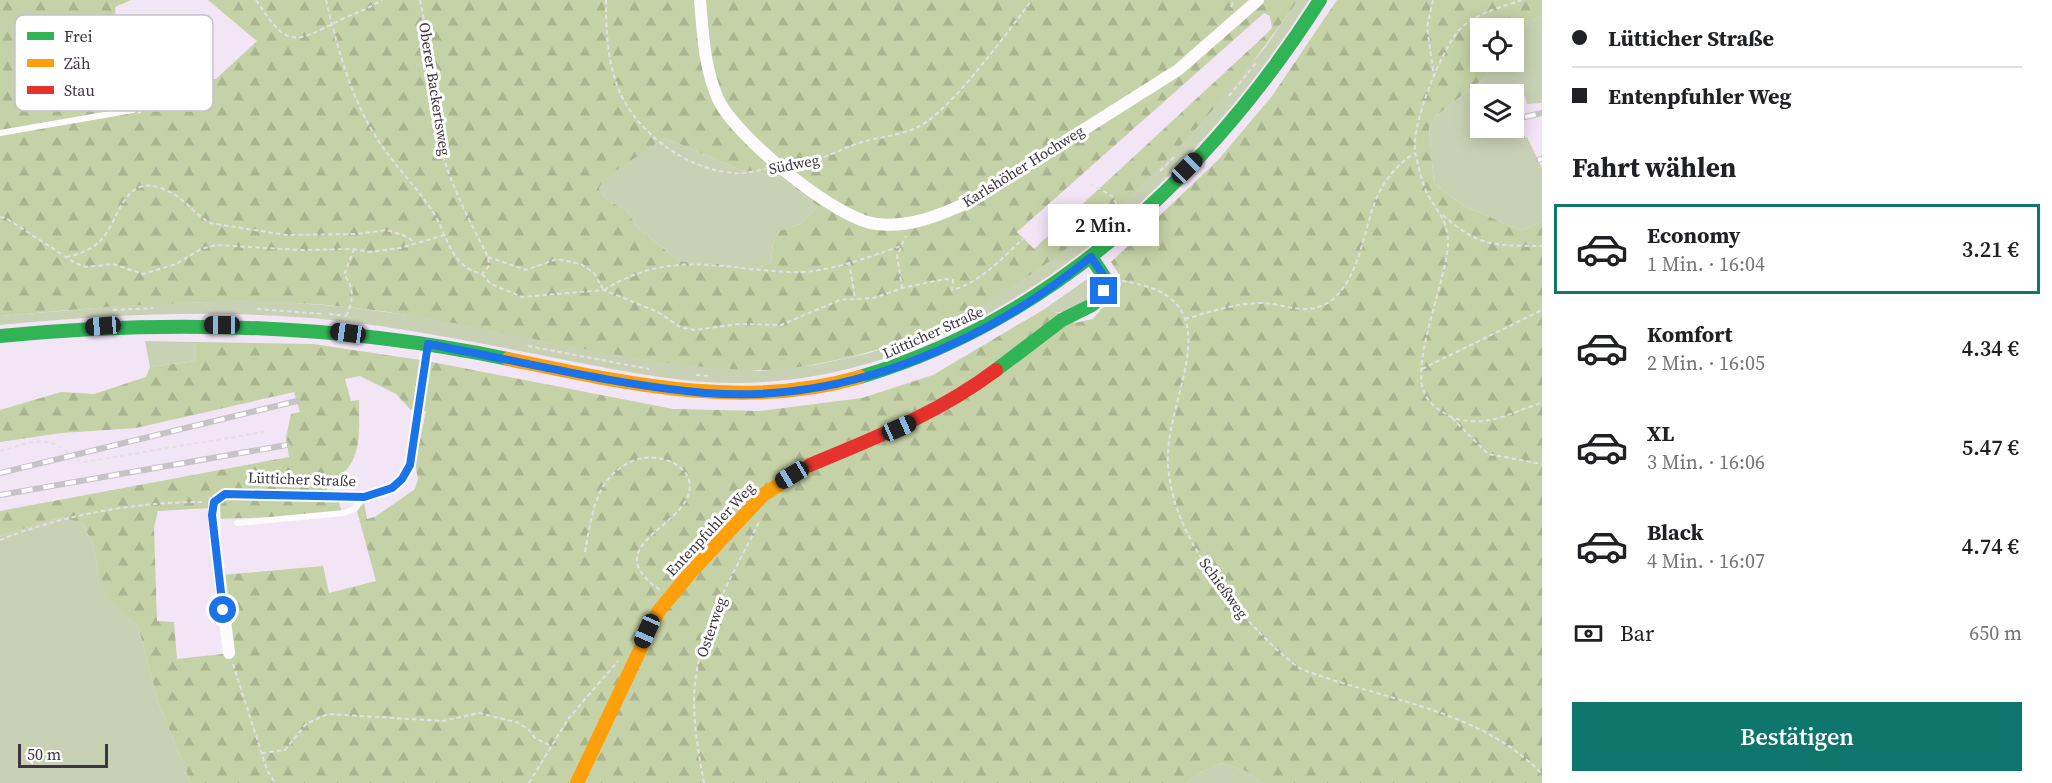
<!DOCTYPE html>
<html lang="de">
<head>
<meta charset="utf-8">
<style>
  body { margin:0; font-family:"Source Serif 4",serif; background:#f6f6f6; color:#202124; height:100vh; display:flex; flex-direction:column; font-size:22px; white-space:nowrap }
  * { box-sizing:border-box; margin:0 }
  p { font-size:20px; color:#757577 }
  .icon { flex:none; width:33px; height:33px; fill:none; stroke:currentColor; stroke-width:2; stroke-linecap:round; stroke-linejoin:round }
  .map { position:relative; flex:1; overflow:hidden }
  .sheet { display:flex; flex-direction:column; background:#fff; width:510px }
  .sheet>* { flex:none }
  .guide { display:grid; align-content:center; height:132px; padding:0 30px; background:#fff }
  .fabs { position:absolute; left:1470px; top:18px; display:grid; gap:12px }
  .fabs a { display:grid; place-items:center; width:54px; height:54px; border-radius:0px; background:#fff; box-shadow:0 3px 15px #0003; font-size:30px }
  .scale { position:absolute; left:18px; bottom:15px; width:90px; box-sizing:border-box; padding-left:6px; border:3px solid #3e3540; border-top:0; font-size:16px; line-height:21px; white-space:nowrap; color:#3e3540; -webkit-text-stroke:4px #fff; paint-order:stroke }
  .end { position:absolute; width:27px; height:27px; margin:-14px; border:8px solid #1a73e8; background:#fff; box-shadow:0 0 0 3px #fff }
  .from { border-radius:50% }
  .bubble { position:absolute; height:42px; border-radius:0px; background:#fff; box-shadow:0 3px 15px #0003; font-size:20px; font-weight:600; line-height:42px; text-align:center }
  .car { position:absolute; width:18px; height:36px; margin:-18px -9px; border-radius:8px; box-shadow:0 0 4px 2px #0007; background:linear-gradient(#222 24%,#8ab4d8 0 40%,#222 0 76%,#8ab4d8 0 86%,#222 0) }
  .guide b { display:flex; align-items:center; gap:21px; height:57px; font-size:22px }
  .guide b+b { border-top:2px solid #e0e0e0 }
  .guide i { width:15px; height:15px; background:#202124 }
  ul { padding:0; list-style:none }
  li { display:flex; align-items:center; gap:18px; height:90px; margin:0 12px 9px; padding:0 18px; border:3px solid transparent; border-radius:0px }
  li div { flex:1 }
  li b { display:block; font-size:22px }
  li em { font-style:normal; font-weight:600 }
  li.current { border-color:#0f766e }
  li>.icon { width:54px; height:54px; stroke-width:1.5 }
  h2 { padding:0 30px; font-size:27px; line-height:72px }
  .pay { display:flex; align-items:center; gap:15px; height:66px; padding:0 30px; font-size:22px }
  .pay p { margin-inline-start:auto }
  .button { display:flex; gap:12px; margin-top:auto; padding:12px 30px }
  .button a { flex:1; height:69px; border-radius:0px; background:#0f766e; color:#fff; font-size:24px; font-weight:600; line-height:69px; text-align:center }
  main { display:flex; flex:1; min-height:0 }
  .map>svg:first-child { display:block }
  .grass { fill:#c9d1b4; fill-rule:evenodd }
  .forest { fill:url(#forest-firs); fill-rule:evenodd }
  .lines { fill:none; stroke-linecap:round; stroke-linejoin:round }
  .path { stroke:#e4dfe4; stroke-width:2; stroke-dasharray:4.5 3; stroke-linecap:butt }
  .lane { stroke:#fdfbfe; stroke-width:6 }
  .street { stroke:#fdfbfe; stroke-width:12 }
  .fast { stroke:#30b455; stroke-width:14 }
  .slow { stroke:#ff9f0a; stroke-width:14 }
  .jam { stroke:#e5322d; stroke-width:14 }
  .rail-casing { stroke:#c6c3c7; stroke-width:6 }
  .rail { stroke:#fff; stroke-width:4; stroke-dasharray:11; stroke-linecap:butt }
  .route { stroke:#1a73e8; stroke-width:8 }
  .labels { text-anchor:middle; dominant-baseline:central; stroke-width:6; stroke-linejoin:round; paint-order:stroke }
  .street-label { font-size:15px; fill:#3e3540; stroke:#fff }
  .key { fill:#fff; stroke:#c5c2c6; stroke-width:1.5 }
  .key-label { font-size:16px; fill:#3e3540 }
</style>
</head>
<body>
<main>
<div class="map">
<svg width="1542" height="783" viewBox="0 0 1542 783">
  <defs>
    <pattern id="forest-firs" width="22" height="20" patternUnits="userSpaceOnUse" patternTransform="scale(1.5)"><rect width="22" height="20" fill="#c5d1a6"/><path d="M5 1l3.5 6h-7zM16 11l3.5 6h-7z" fill="#aab490"/></pattern>
  </defs>
  <rect width="100%" height="100%" fill="#f2e5f5"/>
  <path class="grass" d="M1298,0H1309C1187,193 974,383 735,383C681,383 628,372 575,362C510,349 446,336 380,326C254,307 126,313 0,325V316L156,303L270,301L348,307L438,319L558,343L759,371L815,365L870,353L952,320L1001,293L1077,239L1131,193L1264,49Z
    M1542,16V103L1527,104L1525,96L1515,98L1525,138L1527,137L1542,168V221L1522,231L1464,206L1434,184L1429,128L1437,115L1485,77V62H1514V29ZM1480,94H1514V128H1480Z
    M665,138L741,170L780,177L818,206L801,224L779,231L773,244L771,262L752,271L717,264L679,261L638,228L625,209L608,201L599,189L603,178Z
    M1093,275L1098,279L1099,289C1088,303 1060,319 1043,310Z
    M145,341L195,342L196,361L150,367Z
    M62,517L83,524L93,544L98,570L125,613L138,626L159,704L191,783H0V536Z
    M1221,763L1244,770L1263,783H1186L1197,774Z"/>
  <path class="forest" d="M0,0H131L115,7L121,86L139,114L185,83L216,79L257,41L208,0H1298C1192,153 1028,319 841,359C813,365 783,371 755,370C617,366 484,321 347,307C231,295 116,306 0,316ZM1264,13L1270,16L1272,28L1263,37L1034,249L1017,232ZM665,138L741,170L780,177L818,206L801,224L779,231L773,244L771,262L752,271L717,264L679,261L638,228L625,209L608,201L599,189L603,179Z
    M1337,0H1542V16L1514,29L1480,28V62H1485V77L1437,115L1429,128L1434,184L1464,206L1522,231L1542,221V783H1263L1244,770L1221,763L1197,774L1186,783H191L159,704L138,626L109,599L98,570L93,544L83,524L62,517L0,536V511L289,457L286,437L291,414L300,412L294,392L136,428L61,433L0,442V410L61,392L94,394L146,377L150,367L196,361L195,342L313,344L427,361L673,409L760,411L862,398L933,375L1043,310L1058,313L1075,323L1093,319L1121,286L1120,276L1111,262L1219,159L1272,96ZM360,376L396,394L411,410L426,411L415,465L418,479L415,489L375,517L367,519L364,503L357,511L376,581L329,593L323,566L222,575L231,653L177,659L174,622L157,621L154,527L158,511L210,508L211,519L316,516L342,512L338,500L328,493L326,482C364,471 359,432 359,400L351,401L345,379Z"/>
  <g class="lines">
    <path class="path" d="M256,0C287,47 292,45 340,20C355,13 368,9 382,0
      M326,0C338,50 352,103 382,146C398,169 418,189 433,212C449,237 449,266 482,274
      M420,0C430,45 431,92 439,138C447,180 469,219 488,257L489,266L482,274
      M606,0C606,27 607,57 616,82C631,129 685,170 734,173C745,174 756,171 766,169
      M1433,0L1427,27L1434,77
      M1522,0C1502,7 1475,13 1460,29C1442,48 1408,130 1416,156C1419,168 1422,184 1428,195C1438,214 1448,219 1448,244C1446,281 1411,362 1424,392C1428,402 1437,409 1446,414C1457,422 1481,423 1495,419C1511,415 1526,407 1542,403
      M1231,7L1234,0
      M1229,96L1256,63
      M795,165C818,161 835,152 856,144C876,137 899,136 918,127C951,111 1008,31 1032,0
      M1160,171L1175,156
      M1090,184L1112,196L1120,211
      M1443,215C1480,248 1494,245 1542,246
      M0,217L6,218L75,263L86,267L113,264L143,274L176,264L201,249L216,245L301,250L354,249L369,252L400,248L445,235
      M901,248L897,255L902,288
      M66,257C79,254 89,251 99,242C120,223 122,170 166,190C187,200 193,213 210,223L286,235L357,234L387,230L408,237L413,242
      M488,257L526,270L557,259L581,264L594,273L603,289
      M849,262L855,298
      M482,274L491,284L522,297L604,290L658,312L680,327L694,330L739,324L781,325L840,300L874,298L902,288L945,279L953,280L952,290C980,283 1003,257 1023,239
      M1122,281C1235,296 1170,387 1168,454C1167,464 1169,476 1171,486C1181,547 1251,634 1301,669C1382,700 1480,709 1542,774
      M604,290C670,249 719,269 790,272C824,274 869,257 901,246L906,236
      M257,309L323,314
      M113,310L153,308
      M329,314L347,316
      M346,316C353,303 355,287 344,275L354,249
      M1185,319C1210,312 1235,303 1261,303C1279,303 1297,312 1315,308C1357,298 1362,235 1375,202C1383,181 1396,166 1414,153
      M528,346L649,369
      M1422,369L1542,310
      M696,375L708,376
      M1452,418L1488,454L1542,464
      M0,451C19,446 42,435 60,447C69,452 74,460 84,462L264,432
      M0,540C62,515 135,502 202,502
      M585,552C592,516 594,480 630,462C641,457 653,456 666,460C676,463 686,470 689,480C700,525 591,542 660,590
      M233,664L267,770L275,783
      M262,753L285,750L306,724L328,714L443,721L479,713L519,723L529,730L535,738L551,746
      M529,783L568,719L618,661
      M704,783C699,756 694,728 694,701C695,634 732,578 760,520"/>
    <path class="lane" d="M0,133L133,110L155,94L173,76
      M237,523L344,513L354,509L364,497"/>
    <path class="street" d="M700,0C703,34 704,67 718,99C735,136 836,220 877,224C910,228 940,215 969,202L1178,70L1258,0
      M229,653L215,540L214,502L225,494L364,497L392,488L402,479L410,465L428,344"/>
    <path class="fast" d="M0,336C171,319 339,324 508,359
      M996,370L1062,320L1092,305L1099,299L1107,281L1091,257
      M860,377C1055,320 1213,168 1320,0"/>
    <path class="slow" d="M508,359C624,383 743,411 860,377
      M577,783L658,612L690,573L763,495L810,465"/>
    <path class="jam" d="M810,465C875,438 939,413 996,370"/>
    <g class="rail-casing">
      <path id="rail" d="M1525,117L1542,113
        M1538,160L1542,159
        M0,473L297,401
        M0,495L287,445"/>
    </g>
    <use href="#rail" class="rail"/>
  </g>
  <g class="lines">
    <path class="route" d="M223,610L212,515L214,502L225,494L364,497L392,488L402,479L410,465L428,344C520,361 613,385 706,393C846,404 984,344 1091,257L1107,281L1104,291"/>
  </g>
  <g class="labels">
    <g class="street-label">
      <text transform="translate(435 89) rotate(81)">Oberer Backertsweg</text>
      <text transform="translate(794 164) rotate(-11)">Südweg</text>
      <text transform="translate(1023 166) rotate(-32)">Karlshöher Hochweg</text>
      <text transform="translate(933 332) rotate(-24)">Lütticher Straße</text>
      <text transform="translate(302 479) rotate(2)">Lütticher Straße</text>
      <text transform="translate(710 529) rotate(-47)">Entenpfuhler Weg</text>
      <text transform="translate(1224 588) rotate(54)">Schießweg</text>
      <text transform="translate(711 627) rotate(-71)">Osterweg</text>
    </g>
  </g>
  <rect x="15" y="15" width="198" height="96" rx="9" class="key"/>
  <rect x="27" y="32" width="27" height="8" fill="#30b455"/>
  <rect x="27" y="59" width="27" height="8" fill="#ff9f0a"/>
  <rect x="27" y="86" width="27" height="8" fill="#e5322d"/>
  <g class="key-label">
    <text x="64" y="42">Frei</text>
    <text x="64" y="69">Zäh</text>
    <text x="64" y="96">Stau</text>
  </g>
</svg>
<div class="fabs">
<a><svg class="icon" aria-label="locate" viewBox="0 0 24 24"><circle cx="12" cy="12" r="6"/><path d="M12 2v4M12 18v4M2 12h4M18 12h4"/></svg></a>
<a><svg class="icon" aria-label="layers" viewBox="0 0 24 24"><path d="M12 4l9 5-9 5-9-5zM3 14l9 5 9-5"/></svg></a>
</div>
<div class="scale">50 m</div>
<i class="end from" style="left:223px;top:610px"></i>
<i class="end" style="left:1104px;top:291px"></i>
<div class="bubble" style="left:1048px;top:204px;width:111px">2 Min.</div>
<i class="car" style="left:1187px;top:168px;rotate:45deg"></i>
<i class="car" style="left:222px;top:325px;rotate:270deg"></i>
<i class="car" style="left:103px;top:326px;rotate:265deg"></i>
<i class="car" style="left:348px;top:333px;rotate:278deg"></i>
<i class="car" style="left:899px;top:428px;rotate:66deg"></i>
<i class="car" style="left:792px;top:475px;rotate:239deg"></i>
<i class="car" style="left:647px;top:631px;rotate:204deg"></i>
</div>
<section class="sheet">
<div class="guide">
<b><i class="from"></i>Lütticher Straße</b>
<b><i></i>Entenpfuhler Weg</b>
</div>
<h2>Fahrt wählen</h2>
<ul>
<li class="current"><svg class="icon" aria-label="car" viewBox="0 0 24 24"><path d="M5 17H2v-5l4-1 3-4h7l3 4 3 1v5h-3M9 17h6M6 11h13"/><circle cx="7" cy="17" r="2"/><circle cx="17" cy="17" r="2"/></svg><div><b>Economy</b><p>1 Min. · 16:04</p></div><em>3.21 €</em></li>
<li><svg class="icon" aria-label="car" viewBox="0 0 24 24"><path d="M5 17H2v-5l4-1 3-4h7l3 4 3 1v5h-3M9 17h6M6 11h13"/><circle cx="7" cy="17" r="2"/><circle cx="17" cy="17" r="2"/></svg><div><b>Komfort</b><p>2 Min. · 16:05</p></div><em>4.34 €</em></li>
<li><svg class="icon" aria-label="car" viewBox="0 0 24 24"><path d="M5 17H2v-5l4-1 3-4h7l3 4 3 1v5h-3M9 17h6M6 11h13"/><circle cx="7" cy="17" r="2"/><circle cx="17" cy="17" r="2"/></svg><div><b>XL</b><p>3 Min. · 16:06</p></div><em>5.47 €</em></li>
<li><svg class="icon" aria-label="car" viewBox="0 0 24 24"><path d="M5 17H2v-5l4-1 3-4h7l3 4 3 1v5h-3M9 17h6M6 11h13"/><circle cx="7" cy="17" r="2"/><circle cx="17" cy="17" r="2"/></svg><div><b>Black</b><p>4 Min. · 16:07</p></div><em>4.74 €</em></li>
</ul>
<div class="pay"><svg class="icon" aria-label="cash" viewBox="0 0 24 24"><path d="M3 7h18v10H3z"/><circle cx="12" cy="12" r="2"/></svg>Bar<p>650 m</p></div>
<div class="button"><a>Bestätigen</a></div>
</section>
</main>
</body>
</html>
